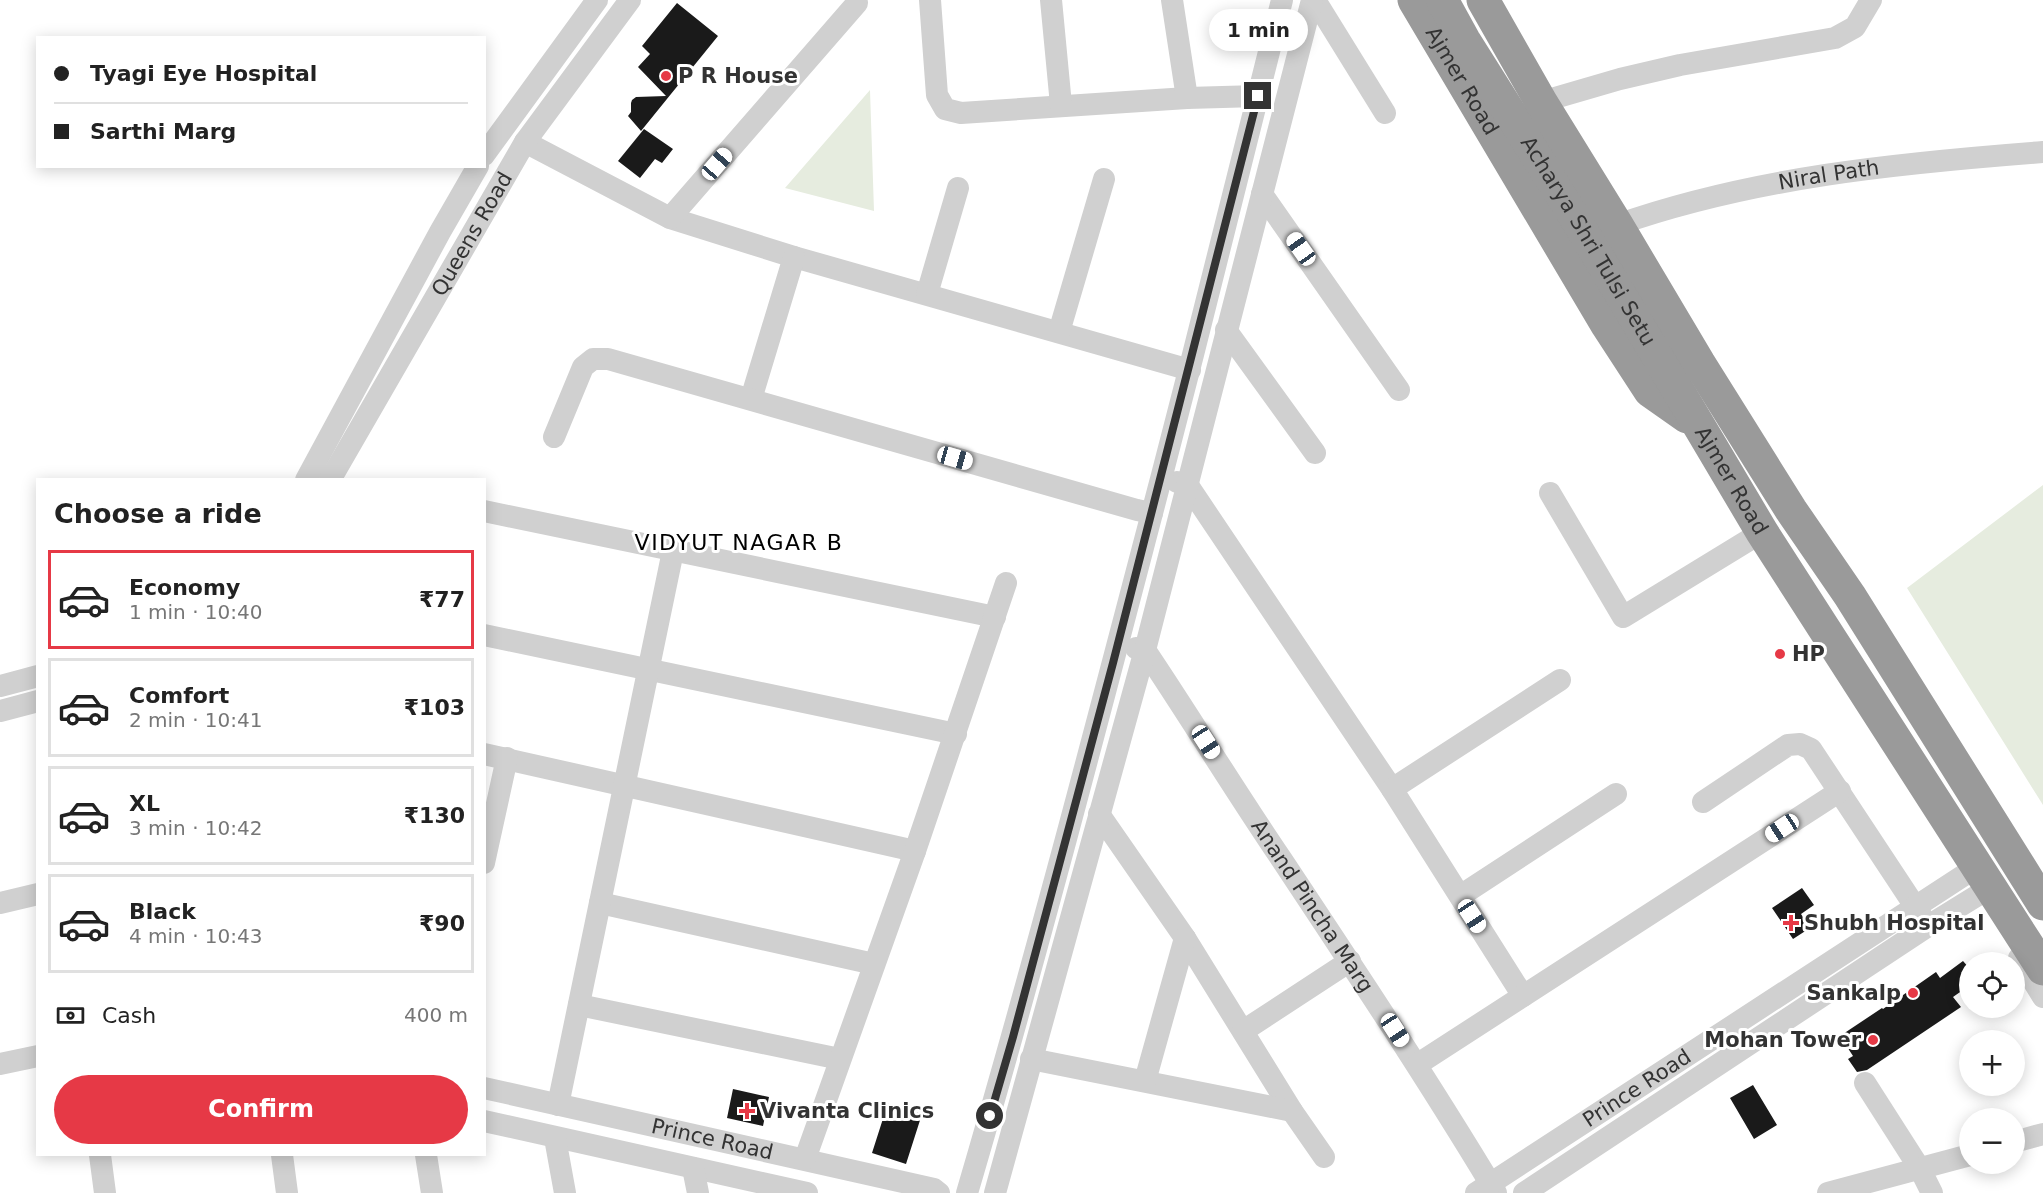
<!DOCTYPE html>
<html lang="en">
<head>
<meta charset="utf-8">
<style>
  body { margin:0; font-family:"DejaVu Sans",sans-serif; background:#f6f6f6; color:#222; height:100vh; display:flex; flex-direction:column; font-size:22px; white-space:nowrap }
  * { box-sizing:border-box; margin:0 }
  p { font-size:20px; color:#767676 }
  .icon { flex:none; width:33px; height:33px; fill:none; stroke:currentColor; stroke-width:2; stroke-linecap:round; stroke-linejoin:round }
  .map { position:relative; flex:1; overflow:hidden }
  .details { position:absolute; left:36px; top:478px; width:450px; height:678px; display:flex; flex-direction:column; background:#fff; border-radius:0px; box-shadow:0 3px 15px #0003 }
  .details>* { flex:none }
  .guide { position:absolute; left:36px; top:36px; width:450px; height:132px; border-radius:0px; box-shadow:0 3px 15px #0003; display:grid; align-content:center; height:132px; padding:0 18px; background:#fff }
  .tools { position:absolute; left:1959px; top:952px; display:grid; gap:12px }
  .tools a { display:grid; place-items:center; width:66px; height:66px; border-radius:50%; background:#fff; box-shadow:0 3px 15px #0003; font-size:30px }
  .end { position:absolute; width:27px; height:27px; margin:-14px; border:8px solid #333; background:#fff; box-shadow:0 0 0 3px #fff }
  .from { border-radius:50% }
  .bubble { position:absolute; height:42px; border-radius:21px; background:#fff; box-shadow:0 3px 15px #0003; font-size:20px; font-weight:600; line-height:42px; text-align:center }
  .car { position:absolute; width:18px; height:36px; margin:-18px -9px; border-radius:8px; box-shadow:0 0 4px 2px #0007; background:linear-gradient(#fff 24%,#345 0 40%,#fff 0 76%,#345 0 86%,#fff 0) }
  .guide b { display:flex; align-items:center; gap:21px; height:57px; font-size:22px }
  .guide b+b { border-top:2px solid #e0e0e0 }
  .guide i { width:15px; height:15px; background:#222 }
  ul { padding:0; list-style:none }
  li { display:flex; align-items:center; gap:18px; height:99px; margin:0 12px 9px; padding:0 6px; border:3px solid #e0e0e0; border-radius:0px }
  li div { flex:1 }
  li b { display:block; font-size:22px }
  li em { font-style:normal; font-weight:600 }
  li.on { border-color:#e63946 }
  li>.icon { width:54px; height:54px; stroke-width:1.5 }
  h2 { padding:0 18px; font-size:27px; line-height:72px }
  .pay { display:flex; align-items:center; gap:15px; height:66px; padding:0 18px; font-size:22px }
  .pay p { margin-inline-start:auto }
  .button { display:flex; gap:12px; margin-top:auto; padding:12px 18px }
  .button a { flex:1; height:69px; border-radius:36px; background:#e63946; color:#fff; font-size:24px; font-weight:600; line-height:69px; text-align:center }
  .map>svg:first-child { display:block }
  .green { fill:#e6ecdf }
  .building { fill:#1a1a1a }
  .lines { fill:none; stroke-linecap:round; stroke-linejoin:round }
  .minor { stroke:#d0d0d0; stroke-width:22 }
  .highway { stroke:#9a9a9a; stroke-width:33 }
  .route { stroke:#333; stroke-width:8 }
  .poi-dot { fill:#e63946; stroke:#fff; stroke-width:2 }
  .labels { text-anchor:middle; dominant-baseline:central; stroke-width:6; stroke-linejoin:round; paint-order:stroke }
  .poi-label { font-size:21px; font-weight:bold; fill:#333; stroke:#fff; text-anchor:start }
  .street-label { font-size:21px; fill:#333; stroke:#fff }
  .neighbourhood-label { font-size:22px; letter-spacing:1.5px; fill:#000; stroke:#fff }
</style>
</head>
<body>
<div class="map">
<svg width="2043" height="1193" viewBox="0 0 2043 1193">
  <rect width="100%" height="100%" fill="#fff"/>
  <path class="green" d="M870,90L874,211L785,188Z
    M2043,485V805L1907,588Z"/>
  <path class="building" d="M677,3L718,36L641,131L628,116L631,112V103L632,100L636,97L666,96L638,67L650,54L642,46Z
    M644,129L673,149L662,163L655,159L640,178L618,161Z
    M1802,888L1814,905L1801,914L1810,928L1793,939L1772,908Z
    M1963,961L1970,969V985L1953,997L1961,1007L1867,1070L1857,1072L1848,1059L1853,1056L1840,1036L1882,1008L1883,1009L1936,972L1940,978Z
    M1753,1085L1777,1125L1754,1139L1730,1098Z
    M733,1089L769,1097L763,1126L727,1118Z
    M888,1103L922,1114L906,1164L872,1153Z"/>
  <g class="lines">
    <g class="minor">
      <path d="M930,0L937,95L945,109L961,113L1187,98L1258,96"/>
      <path d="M1051,0L1061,105"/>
      <path d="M1172,0L1187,98"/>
      <path d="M1315,0L1385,113"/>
      <path d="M1541,102L1620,79L1680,65L1835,38L1855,27L1871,0"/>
      <path d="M525,142L670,218L794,257L1190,370"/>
      <path d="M484,155L597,0"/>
      <path d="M1262,194L1399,390"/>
      <path d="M670,218L857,3"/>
      <path id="s1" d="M1617,225C1754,177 1899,163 2043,152"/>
      <path d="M927,294L958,188"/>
      <path d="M1226,330L1315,453"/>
      <path d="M1059,332L1104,179"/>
      <path d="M751,399L794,257"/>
      <path d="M554,437L583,367L593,359H608L1137,510L1152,513"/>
      <path d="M306,480L440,232L478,166"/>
      <path id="s2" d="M330,480L525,142L630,0"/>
      <path d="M1177,482L1187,484L1392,789L1523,996"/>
      <path d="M1550,493L1623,617L1762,532"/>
      <path d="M484,511L995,617"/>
      <path d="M484,635L956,734"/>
      <path id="s3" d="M1136,648L1145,650C1192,720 1235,791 1282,860C1355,970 1428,1080 1496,1193"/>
      <path d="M0,686L38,676"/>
      <path d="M0,711L38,701"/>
      <path d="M484,754L915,851"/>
      <path d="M1392,789L1560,680"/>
      <path d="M1703,802L1788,745L1800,744L1811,749L1924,920"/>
      <path d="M1099,814L1185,938L1292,1111L1324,1157"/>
      <path d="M484,863L507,758"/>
      <path d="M1460,896L1616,794"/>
      <path d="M0,903L38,894"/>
      <path d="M600,903L874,964"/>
      <path d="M2019,958L2043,997"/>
      <path d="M579,1005L840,1059"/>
      <path d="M1243,1031L1350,961"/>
      <path d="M1031,1059L1292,1111"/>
      <path d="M0,1064L38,1056"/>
      <path d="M1418,1064L1840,791"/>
      <path d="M1145,1081L1185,938"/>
      <path d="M1865,1083L1920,1169L1932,1193"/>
      <path id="s4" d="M484,1088L934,1189L939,1193"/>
      <path d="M558,1105L673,551"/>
      <path d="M484,1121L807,1193"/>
      <path d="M555,1138L565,1193"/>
      <path d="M2014,1142L2043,1134"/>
      <path d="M100,1155L105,1193"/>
      <path d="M282,1155L287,1193"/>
      <path d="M426,1155L432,1193"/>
      <path d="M805,1159L915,851L1006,583"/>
      <path d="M693,1168L698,1193"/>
      <path d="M967,1193C1037,955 1099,715 1162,475C1203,317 1243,159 1282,0"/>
      <path d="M995,1193L1145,650L1312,0"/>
      <path id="s5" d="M1476,1193L1978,866"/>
      <path d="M1524,1193L1928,926L1991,887"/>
      <path d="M1828,1193L1970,1155"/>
    </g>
    <g class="highway">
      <path id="s6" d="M1414,0L1607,325L1650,391L1687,417"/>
      <path id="s7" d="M1442,0L1464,40L1568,205L1762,532L2043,969"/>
      <path d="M1483,0L1541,102L1617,225L1699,363L1791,510L1850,596L2043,904"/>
    </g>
  </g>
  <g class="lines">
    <path class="route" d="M990,1116L1013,1037L1113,663L1258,96"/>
  </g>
  <g class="poi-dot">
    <circle cx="666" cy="76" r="6"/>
    <circle cx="1780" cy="654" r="6"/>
    <path d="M1788 914h6v6h6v6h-6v6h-6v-6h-6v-6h6z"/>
    <circle cx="1913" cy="993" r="6"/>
    <circle cx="1873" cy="1040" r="6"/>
    <path d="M744 1102h6v6h6v6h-6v6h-6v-6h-6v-6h6z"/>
  </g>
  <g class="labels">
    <g class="poi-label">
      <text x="678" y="76">P R House</text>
      <text x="1792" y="654">HP</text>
      <text x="1804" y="923">Shubh Hospital</text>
      <text x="1901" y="993" text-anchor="end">Sankalp</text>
      <text x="1861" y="1040" text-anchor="end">Mohan Tower</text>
      <text x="760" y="1111">Vivanta Clinics</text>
    </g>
    <g class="street-label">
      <text stroke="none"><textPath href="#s6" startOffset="94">Ajmer Road</textPath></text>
      <text stroke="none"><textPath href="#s1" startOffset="218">Niral Path</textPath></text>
      <text stroke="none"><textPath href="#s2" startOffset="284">Queens Road</textPath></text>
      <text stroke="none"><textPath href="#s7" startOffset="282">Acharya Shri Tulsi Setu</textPath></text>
      <text stroke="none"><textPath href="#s7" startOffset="561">Ajmer Road</textPath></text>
      <text stroke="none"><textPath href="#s3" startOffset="315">Anand Pincha Marg</textPath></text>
      <text stroke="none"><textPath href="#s5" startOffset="192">Prince Road</textPath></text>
      <text stroke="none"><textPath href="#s4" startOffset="234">Prince Road</textPath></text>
    </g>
    <g class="neighbourhood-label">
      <text x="739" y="542">VIDYUT NAGAR B</text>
    </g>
  </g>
</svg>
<div class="tools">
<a><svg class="icon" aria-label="locate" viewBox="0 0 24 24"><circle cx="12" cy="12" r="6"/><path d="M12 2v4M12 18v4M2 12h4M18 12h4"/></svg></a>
<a>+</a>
<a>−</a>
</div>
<i class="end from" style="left:990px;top:1116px"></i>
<i class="end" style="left:1258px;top:96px"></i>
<div class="bubble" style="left:1209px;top:9px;width:99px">1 min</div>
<i class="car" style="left:717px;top:164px;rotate:41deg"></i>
<i class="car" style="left:1301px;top:249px;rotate:325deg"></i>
<i class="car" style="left:955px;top:458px;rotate:106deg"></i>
<i class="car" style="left:1206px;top:742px;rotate:147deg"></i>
<i class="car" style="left:1782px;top:828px;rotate:237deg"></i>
<i class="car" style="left:1472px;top:916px;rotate:147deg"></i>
<i class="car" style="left:1395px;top:1030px;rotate:147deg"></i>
<div class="guide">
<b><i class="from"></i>Tyagi Eye Hospital</b>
<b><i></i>Sarthi Marg</b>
</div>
<section class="details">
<h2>Choose a ride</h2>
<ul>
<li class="on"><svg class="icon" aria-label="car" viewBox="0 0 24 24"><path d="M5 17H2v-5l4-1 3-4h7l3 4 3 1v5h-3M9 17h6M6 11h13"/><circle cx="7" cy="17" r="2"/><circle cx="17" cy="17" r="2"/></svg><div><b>Economy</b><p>1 min · 10:40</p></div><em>₹77</em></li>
<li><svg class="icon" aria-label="car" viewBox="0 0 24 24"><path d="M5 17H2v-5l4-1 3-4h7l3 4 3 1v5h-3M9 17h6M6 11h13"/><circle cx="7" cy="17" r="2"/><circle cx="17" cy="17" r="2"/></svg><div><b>Comfort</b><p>2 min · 10:41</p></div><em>₹103</em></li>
<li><svg class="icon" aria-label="car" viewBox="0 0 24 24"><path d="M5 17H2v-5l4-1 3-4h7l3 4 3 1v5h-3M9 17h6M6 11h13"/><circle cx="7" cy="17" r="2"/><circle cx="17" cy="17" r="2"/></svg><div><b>XL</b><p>3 min · 10:42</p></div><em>₹130</em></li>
<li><svg class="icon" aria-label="car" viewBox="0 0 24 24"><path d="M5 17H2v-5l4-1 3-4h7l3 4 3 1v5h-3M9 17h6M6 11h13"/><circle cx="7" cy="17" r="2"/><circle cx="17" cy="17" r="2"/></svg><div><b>Black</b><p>4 min · 10:43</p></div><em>₹90</em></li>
</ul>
<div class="pay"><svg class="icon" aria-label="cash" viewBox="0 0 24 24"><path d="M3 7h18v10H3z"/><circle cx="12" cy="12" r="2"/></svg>Cash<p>400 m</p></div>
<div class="button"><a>Confirm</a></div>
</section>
</div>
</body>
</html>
